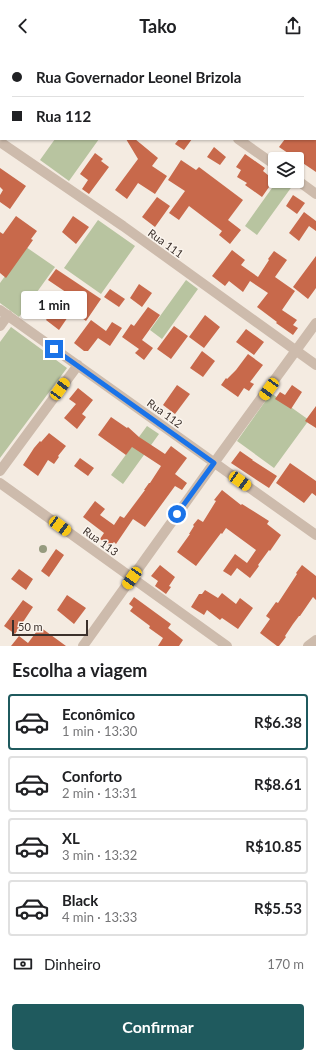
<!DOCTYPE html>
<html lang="pt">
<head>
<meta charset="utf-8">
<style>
  body { margin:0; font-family:Lato,sans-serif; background:#f2f2f2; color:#202124; height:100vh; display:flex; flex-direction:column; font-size:15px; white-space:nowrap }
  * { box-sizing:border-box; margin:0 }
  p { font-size:13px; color:#757577 }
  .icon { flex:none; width:22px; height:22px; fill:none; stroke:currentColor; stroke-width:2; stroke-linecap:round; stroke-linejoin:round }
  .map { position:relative; height:594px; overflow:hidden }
  .side { display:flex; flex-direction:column; background:#fff; flex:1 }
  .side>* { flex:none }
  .top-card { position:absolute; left:0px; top:0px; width:316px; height:88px; box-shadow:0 1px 3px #0004; display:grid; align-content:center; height:88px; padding:0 12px; background:#fff }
  .fabs { position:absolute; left:268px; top:100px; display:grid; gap:8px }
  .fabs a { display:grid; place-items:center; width:36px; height:36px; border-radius:4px; background:#fff; box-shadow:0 1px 3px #0004; font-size:20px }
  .scale { position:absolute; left:12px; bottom:10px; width:76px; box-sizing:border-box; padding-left:4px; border:2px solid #3b302b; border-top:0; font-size:11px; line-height:14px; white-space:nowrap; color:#3b302b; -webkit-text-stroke:3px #fbf5ee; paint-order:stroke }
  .end { position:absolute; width:18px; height:18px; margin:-9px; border:5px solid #1a73e8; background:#fff; box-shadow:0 0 0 2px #fff }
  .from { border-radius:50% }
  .bubble { position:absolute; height:28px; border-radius:4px; background:#fff; box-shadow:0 1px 3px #0004; font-size:13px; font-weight:700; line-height:28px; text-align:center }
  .car { position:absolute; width:12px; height:24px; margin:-12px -6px; border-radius:5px; box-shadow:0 0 3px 1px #0007; background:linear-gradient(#f5c518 24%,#345 0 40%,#f5c518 0 76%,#345 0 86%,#f5c518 0) }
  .top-card b { display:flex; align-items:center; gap:14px; height:38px; font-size:15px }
  .top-card b+b { border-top:1px solid #e0e0e0 }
  .top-card i { width:10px; height:10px; background:#202124 }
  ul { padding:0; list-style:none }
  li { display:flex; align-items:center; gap:12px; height:56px; margin:0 8px 6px; padding:0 4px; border:2px solid #e0e0e0; border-radius:4px }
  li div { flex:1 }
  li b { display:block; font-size:15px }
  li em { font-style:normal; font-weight:700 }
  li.on { border-color:#1f5a5e }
  li>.icon { width:36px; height:36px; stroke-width:1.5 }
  h2 { padding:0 12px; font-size:18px; line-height:48px }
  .pay { display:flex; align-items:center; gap:10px; height:44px; padding:0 12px; font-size:15px }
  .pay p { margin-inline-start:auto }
  .primary-button { display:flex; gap:8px; margin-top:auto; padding:8px 12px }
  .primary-button a { flex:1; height:46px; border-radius:4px; background:#1f5a5e; color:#fff; font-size:16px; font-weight:700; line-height:46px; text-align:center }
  header { display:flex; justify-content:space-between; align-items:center; height:52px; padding:0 12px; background:#fff; font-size:18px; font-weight:700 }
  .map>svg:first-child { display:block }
  .green { fill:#b8c4a0 }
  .building { fill:#c8694b }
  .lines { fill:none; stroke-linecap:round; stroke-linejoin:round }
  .minor { stroke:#cdbbac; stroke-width:10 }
  .tree { fill:#969b7f }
  .route { stroke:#1a73e8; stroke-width:5 }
  .labels { text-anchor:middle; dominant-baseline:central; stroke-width:3; stroke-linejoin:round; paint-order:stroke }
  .street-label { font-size:11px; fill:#3b302b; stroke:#fbf5ee }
</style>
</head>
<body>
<header><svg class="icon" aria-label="back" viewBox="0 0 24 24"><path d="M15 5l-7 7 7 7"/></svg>Tako<svg class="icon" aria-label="share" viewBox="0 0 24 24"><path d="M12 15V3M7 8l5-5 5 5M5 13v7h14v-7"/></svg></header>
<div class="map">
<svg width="316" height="594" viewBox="0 0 316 594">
  <rect width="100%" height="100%" fill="#f4ebe1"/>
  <path class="green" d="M55,87H99L69,129L40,108Z
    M277,129H287L293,133L257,183L245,174Z
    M98,168L135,194L101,242L64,216Z
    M26,195L55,215L19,265L0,251V231Z
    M186,228L198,237L162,287L150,278Z
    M11,275L67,316L0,406V290Z
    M271,341L309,368L274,416L237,389Z
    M147,374L159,382L123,432L111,423Z"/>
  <path class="building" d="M126,87H135L158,106L152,114L167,124L155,142L138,131L127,147L115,138L138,107Z
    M179,87H192L184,98L175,92Z
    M285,87H316V120L279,95Z
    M214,95L226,105L220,113L207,105Z
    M95,101L103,107L101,109L109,115L89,142L82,137L88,128L80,122Z
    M245,102L265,116L263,119L274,128L262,145L245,133L247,131L237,125L241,118L236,115Z
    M181,108L196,118L199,115L243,148L228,168L241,178L230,192L219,183L222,179L189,154L179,168L169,161L185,139L168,128Z
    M0,116L26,134L10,157L0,150V143L3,138L0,135Z
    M293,143L305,151L297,162L286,154Z
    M157,145L170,154L155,175L142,165Z
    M304,160L316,169V179L309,174L299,189L289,181Z
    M16,164L37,179L31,187L33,188L6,226L0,221V180L3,182Z
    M73,164L89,175L76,192L62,180Z
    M232,198L245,208L241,213L258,225L269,208L268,207L274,199L287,208L275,225L295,239L282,258L297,268L293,273L298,276L293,283L276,271L277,270L257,255L268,241L250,229L243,240L229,229L225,234L212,224Z
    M316,204V236L308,247L293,235Z
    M56,217L101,247L86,269L75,261L82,251L48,228Z
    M139,232L152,241L142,255L130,246Z
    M110,237L125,247L119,255L104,245Z
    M57,252L70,262L59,278L46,268Z
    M148,255L160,263L142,288L153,296L144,308L135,301L139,297L122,285L131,272L134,274Z
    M205,263L220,275L204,296L189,285Z
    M91,268L106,279L112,270L122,276L110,294L98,286L88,299H84L74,291Z
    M174,274L188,284L171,307L157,297Z
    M246,277L264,290L254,303L236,290Z
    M202,299L215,309L203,325L190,316Z
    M248,302L263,313L250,330L254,332L249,339L244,336L238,345L221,333L226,326L227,327L236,318Z
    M177,333L190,342L175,362L163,353Z
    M292,333L302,340L291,357L275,347L280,340L285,343Z
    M78,336L93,348L82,362L86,365L77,377L64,366L76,352L69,347Z
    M316,354V376L305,369Z
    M111,365L127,376L128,375L139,385L165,402L171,394L187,406L175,422L187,431L182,438L175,434L145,475L133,467L116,492L114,490L110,494L100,487L104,481L83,465L95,449L105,457L100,463L114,473L120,464L124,466L145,438H144L149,431H150L161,414L132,395L126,403L98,383Z
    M49,381L66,394L58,404L59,405L54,412L48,408L38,424L23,413L34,396L40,389L41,390Z
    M240,399L253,408H252L277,424L269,436L231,411Z
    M80,406L94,416L88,424L74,414Z
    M290,411L316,429V444L312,441L304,451L276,431Z
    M222,438L241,453L242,452L269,469L267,472L281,483L270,499L269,498L258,513L259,514L250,526L237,516L231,524L223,519L235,502L247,511L256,498L226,476L222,482L221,481L196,514L177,500L190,482H189L194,474L193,473L198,467L203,470L216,449L214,448Z
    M56,497L64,503L49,525L41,519Z
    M160,513L175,525L169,534L171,535L166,542L155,534L158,529L151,524Z
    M302,513L316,524V548L313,545L300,564H299L293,572L285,584L286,585L279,594H277L260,581L270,567L266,564L276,550L278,551L297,522L296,521Z
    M19,517L33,527L26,538L11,527Z
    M205,538L218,546L222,541L236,552L240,546L253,556L238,577L222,566L220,568L207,558L204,563L191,555L199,542H202Z
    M67,543L86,556L74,572L57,558Z
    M134,545L171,572L168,576L183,588L179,594H158L163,586L149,576L150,574L130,559L133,555L129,552Z
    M23,548L33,555L15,582L4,574Z
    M40,575L66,594H11L19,584L28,591Z"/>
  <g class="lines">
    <path class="minor" d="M114,0L115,1
      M238,87L275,113
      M0,90L123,174L316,313
      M297,128L316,142
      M0,258L316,483
      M0,274L8,263
      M0,419L78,313
      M0,431L227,594
      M83,594L214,411L316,271
      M308,594L316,588"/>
  </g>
  <circle class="tree" cx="43" cy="497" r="4"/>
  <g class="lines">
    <path class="route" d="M54,297L214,411L177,462"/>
  </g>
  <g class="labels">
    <g class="street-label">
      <text transform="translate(166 191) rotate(36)">Rua 111</text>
      <text transform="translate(165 361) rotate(36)">Rua 112</text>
      <text transform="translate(101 489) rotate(36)">Rua 113</text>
    </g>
  </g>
</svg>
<div class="fabs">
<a><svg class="icon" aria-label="layers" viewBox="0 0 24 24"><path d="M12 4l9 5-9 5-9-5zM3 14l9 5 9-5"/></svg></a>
</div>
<div class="scale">50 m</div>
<i class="end from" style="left:177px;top:462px"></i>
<i class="end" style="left:54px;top:297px"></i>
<div class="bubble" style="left:21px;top:239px;width:66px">1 min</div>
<i class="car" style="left:60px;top:337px;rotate:36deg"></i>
<i class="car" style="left:269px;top:337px;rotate:216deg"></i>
<i class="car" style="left:240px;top:429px;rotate:125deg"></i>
<i class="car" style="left:60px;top:474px;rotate:126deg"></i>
<i class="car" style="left:132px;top:526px;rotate:215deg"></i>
<div class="top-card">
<b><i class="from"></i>Rua Governador Leonel Brizola</b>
<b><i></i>Rua 112</b>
</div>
</div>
<section class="side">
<h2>Escolha a viagem</h2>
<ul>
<li class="on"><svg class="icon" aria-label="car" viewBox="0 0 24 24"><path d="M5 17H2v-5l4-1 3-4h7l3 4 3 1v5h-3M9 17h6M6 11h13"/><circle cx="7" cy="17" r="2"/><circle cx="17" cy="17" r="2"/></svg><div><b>Econômico</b><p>1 min · 13:30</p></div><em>R$6.38</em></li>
<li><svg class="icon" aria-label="car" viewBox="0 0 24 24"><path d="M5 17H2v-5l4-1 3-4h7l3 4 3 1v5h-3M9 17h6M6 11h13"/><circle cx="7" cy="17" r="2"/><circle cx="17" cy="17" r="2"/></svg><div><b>Conforto</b><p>2 min · 13:31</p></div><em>R$8.61</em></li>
<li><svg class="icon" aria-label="car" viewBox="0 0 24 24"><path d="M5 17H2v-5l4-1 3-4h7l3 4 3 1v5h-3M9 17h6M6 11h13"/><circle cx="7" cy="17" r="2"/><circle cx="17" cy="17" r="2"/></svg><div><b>XL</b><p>3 min · 13:32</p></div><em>R$10.85</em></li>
<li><svg class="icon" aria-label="car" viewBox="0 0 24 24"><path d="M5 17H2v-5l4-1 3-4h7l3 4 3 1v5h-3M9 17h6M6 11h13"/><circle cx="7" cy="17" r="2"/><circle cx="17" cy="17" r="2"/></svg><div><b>Black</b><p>4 min · 13:33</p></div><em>R$5.53</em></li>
</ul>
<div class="pay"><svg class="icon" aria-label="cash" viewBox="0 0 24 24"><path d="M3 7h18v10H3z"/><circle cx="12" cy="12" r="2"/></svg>Dinheiro<p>170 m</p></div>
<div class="primary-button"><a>Confirmar</a></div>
</section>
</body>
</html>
